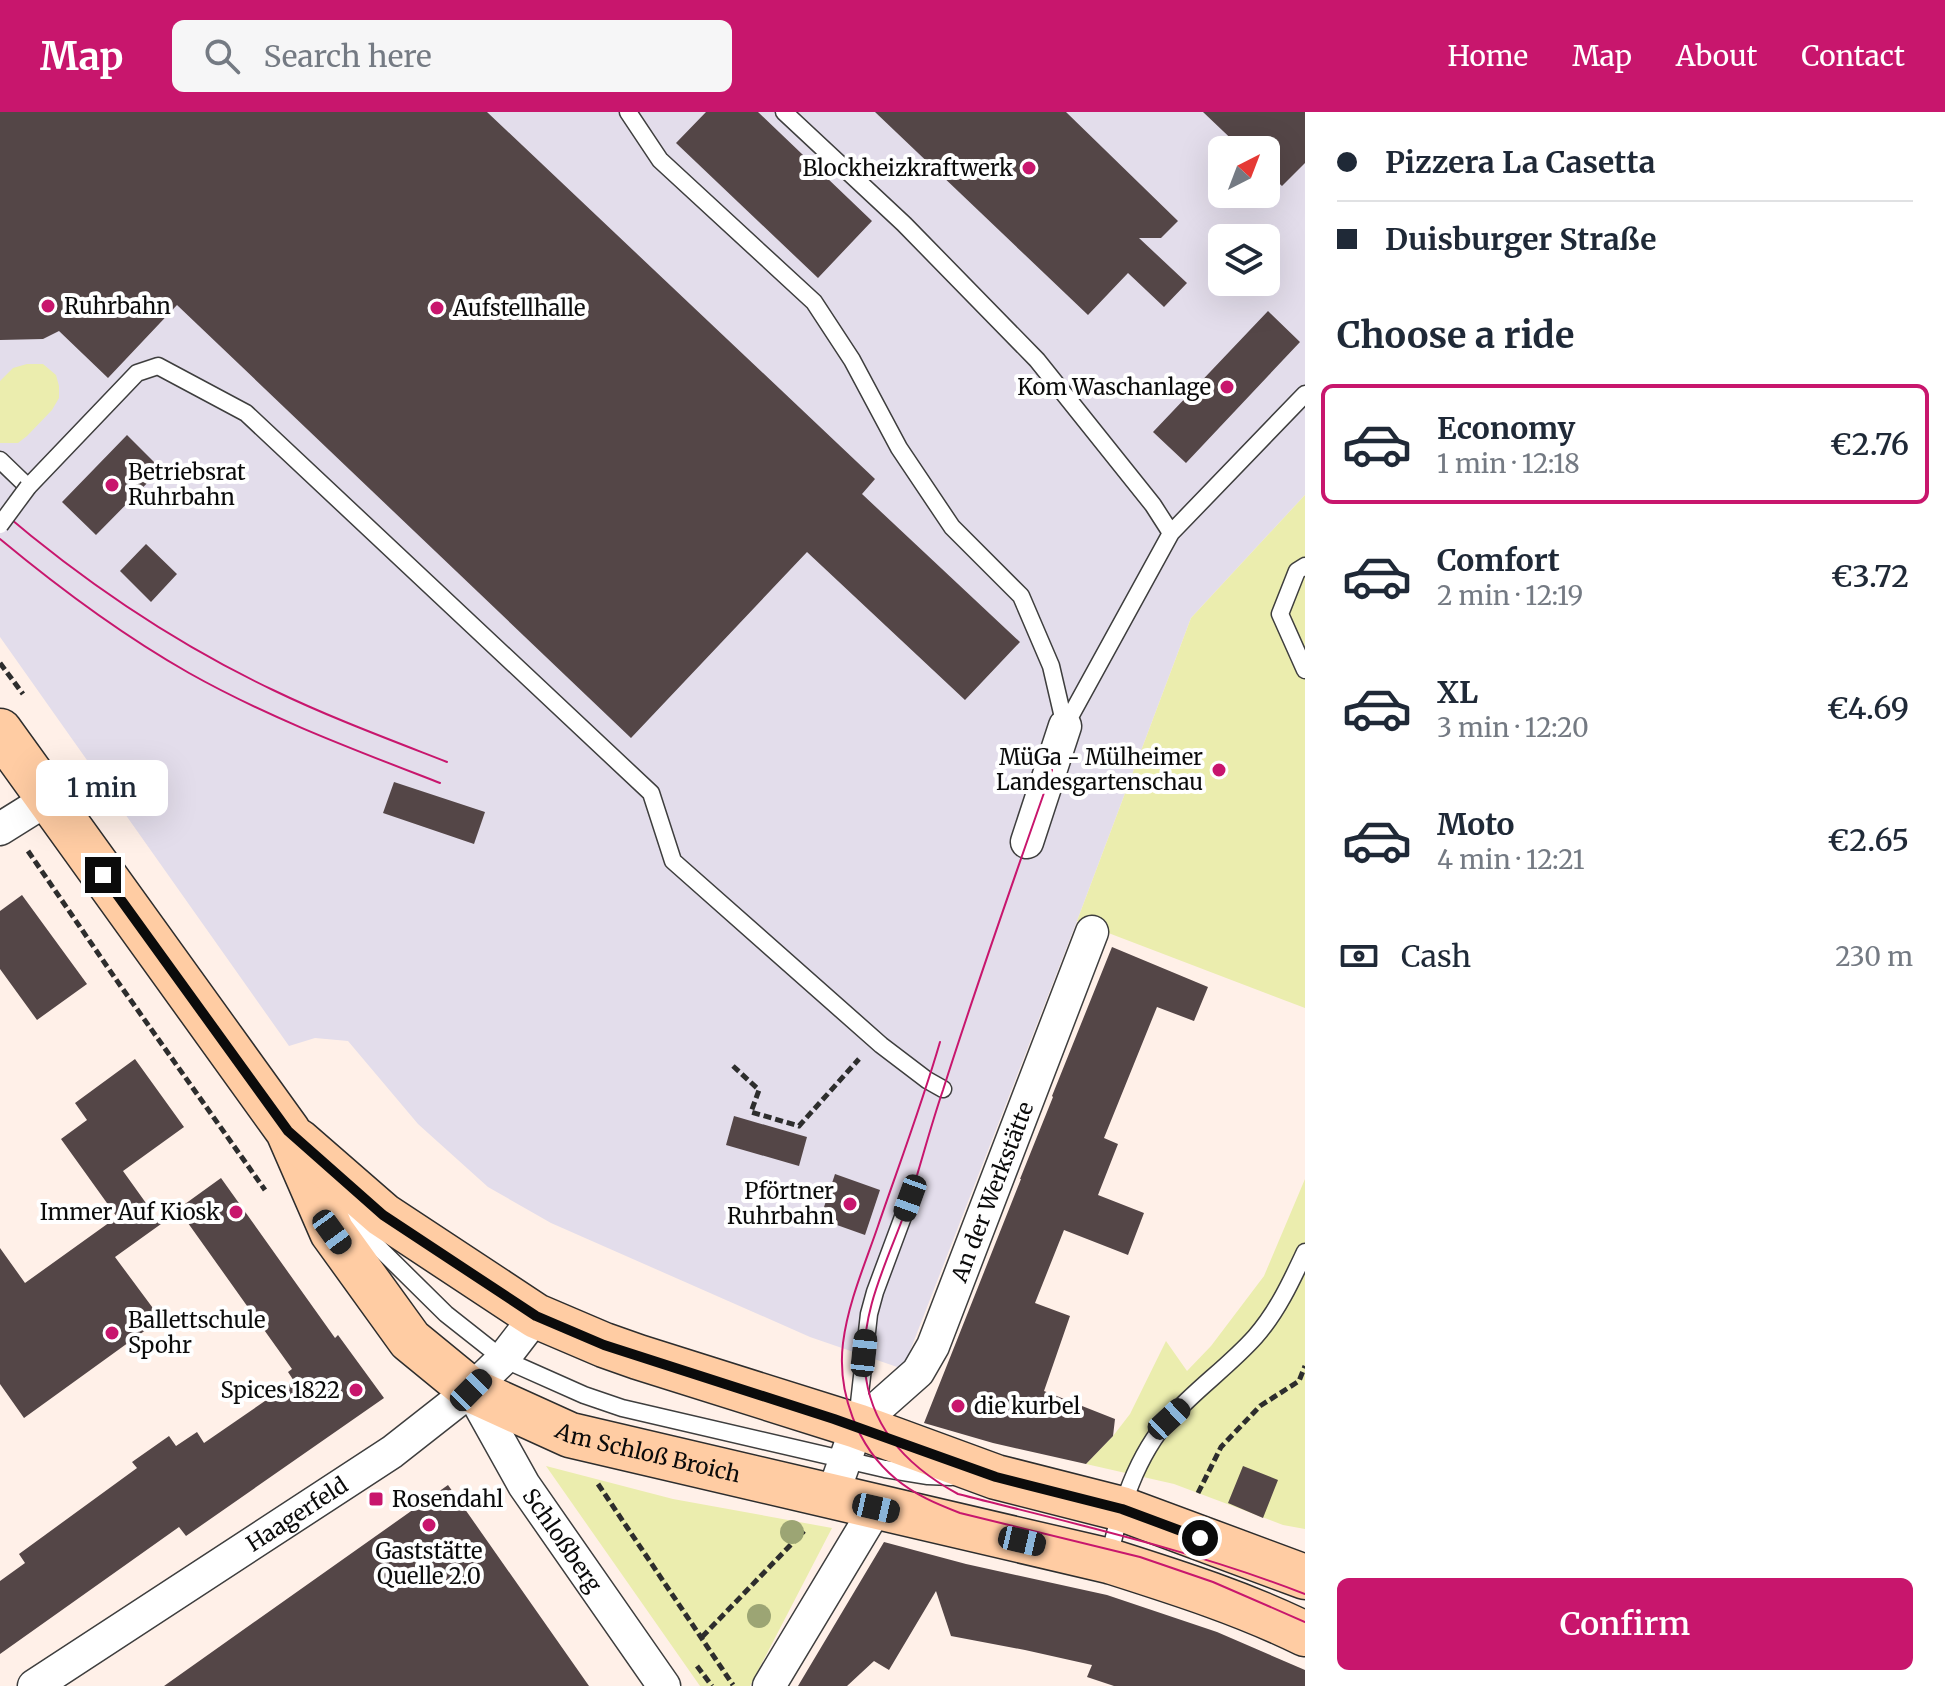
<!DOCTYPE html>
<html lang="en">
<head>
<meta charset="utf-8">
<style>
  body { margin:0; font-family:Merriweather,serif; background:#f6f6f7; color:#1f2937; height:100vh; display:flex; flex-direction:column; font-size:30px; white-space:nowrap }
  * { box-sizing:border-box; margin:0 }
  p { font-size:26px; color:#747a83 }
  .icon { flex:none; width:44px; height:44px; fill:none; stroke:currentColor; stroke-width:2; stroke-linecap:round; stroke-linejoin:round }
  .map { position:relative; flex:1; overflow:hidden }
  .panel { display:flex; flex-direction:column; background:#fff; width:640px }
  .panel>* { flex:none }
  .guide { display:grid; align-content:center; height:176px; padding:0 32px; background:#fff }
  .needle { width:52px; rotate:42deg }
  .fabs { position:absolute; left:1208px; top:24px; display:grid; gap:16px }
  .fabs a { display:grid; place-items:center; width:72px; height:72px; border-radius:12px; background:#fff; box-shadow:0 8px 32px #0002; font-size:40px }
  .end { position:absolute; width:36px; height:36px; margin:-18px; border:10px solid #0b0b0b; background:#fff; box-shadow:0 0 0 4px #fff }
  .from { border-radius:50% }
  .bubble { position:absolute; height:56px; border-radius:12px; background:#fff; box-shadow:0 8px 32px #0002; font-size:26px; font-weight:600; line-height:56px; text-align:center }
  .car { position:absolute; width:24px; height:48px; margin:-24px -12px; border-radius:10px; box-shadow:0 0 6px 2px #0007; background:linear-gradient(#222 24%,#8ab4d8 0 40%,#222 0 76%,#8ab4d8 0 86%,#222 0) }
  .guide b { display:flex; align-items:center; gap:28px; height:76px; font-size:30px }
  .guide b+b { border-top:2px solid #e0e1e3 }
  .guide i { width:20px; height:20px; background:#1f2937 }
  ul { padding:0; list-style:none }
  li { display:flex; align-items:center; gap:24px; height:120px; margin:0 16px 12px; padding:0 16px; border:4px solid transparent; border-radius:12px }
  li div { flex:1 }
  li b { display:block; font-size:30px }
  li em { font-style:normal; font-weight:600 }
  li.selected { border-color:#c8166d }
  li>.icon { width:72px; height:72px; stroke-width:1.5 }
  h2 { padding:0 32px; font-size:36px; line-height:96px }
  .pay { display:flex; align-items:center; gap:20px; height:88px; padding:0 32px; font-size:30px }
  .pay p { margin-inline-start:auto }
  .button { display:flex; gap:16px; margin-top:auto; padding:16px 32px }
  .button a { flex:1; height:92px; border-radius:12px; background:#c8166d; color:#fff; font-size:32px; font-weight:600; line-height:92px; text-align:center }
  header { display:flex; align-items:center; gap:48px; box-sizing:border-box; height:112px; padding:0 40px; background:#c8166d; color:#fff }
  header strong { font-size:38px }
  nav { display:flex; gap:44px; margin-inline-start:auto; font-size:28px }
  .search { width:560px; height:72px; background:#f6f6f7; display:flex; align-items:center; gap:20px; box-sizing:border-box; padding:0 28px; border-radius:12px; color:#747a83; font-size:30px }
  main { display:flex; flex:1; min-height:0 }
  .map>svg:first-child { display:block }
  .industrial { fill:#e3ddeb; fill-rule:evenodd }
  .green { fill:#ebedae }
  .building { fill:#544647 }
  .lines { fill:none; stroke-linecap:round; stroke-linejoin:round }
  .service-casing { stroke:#3e3e3e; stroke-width:19 }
  .minor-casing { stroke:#3e3e3e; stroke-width:35 }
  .secondary-casing { stroke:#2d2d2d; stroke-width:47 }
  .path { stroke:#2d2d2d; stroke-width:5; stroke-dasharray:8 4; stroke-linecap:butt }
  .service { stroke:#fff; stroke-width:16 }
  .minor { stroke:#fff; stroke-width:32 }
  .secondary { stroke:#ffcca3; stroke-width:44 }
  .tram { stroke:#c8166d; stroke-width:2 }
  .service-bridge-casing { stroke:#3e3e3e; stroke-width:19; stroke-linecap:butt }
  .service-bridge { stroke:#fff; stroke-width:16 }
  .tree { fill:#9ca574 }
  .route { stroke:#0b0b0b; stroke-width:10 }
  .poi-dot { fill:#c8166d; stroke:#fff; stroke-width:3 }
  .labels { text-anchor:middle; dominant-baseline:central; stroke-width:8; stroke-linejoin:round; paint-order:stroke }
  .poi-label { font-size:22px; fill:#0b0b0b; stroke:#fff; text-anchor:end }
  .street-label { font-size:22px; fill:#0b0b0b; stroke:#fff }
</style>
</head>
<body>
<header>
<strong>Map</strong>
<div class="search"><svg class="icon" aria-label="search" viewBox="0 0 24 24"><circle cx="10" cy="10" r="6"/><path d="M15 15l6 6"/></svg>Search here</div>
<nav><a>Home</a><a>Map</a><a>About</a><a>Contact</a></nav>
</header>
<main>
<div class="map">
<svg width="1305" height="1574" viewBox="0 0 1305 1574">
  <rect width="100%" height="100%" fill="#fff0e8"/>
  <path class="industrial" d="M0,0H1305V383L1191,506L1077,809L903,1257L810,1225L551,1111L488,1075L418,1012L348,929L315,926L289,934L0,525ZM1222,38H1266V82H1222ZM1222,126H1266V170H1222Z"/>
  <path class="green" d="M27,252H43L56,263L59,274V286L52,298L27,324L18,331H0V269L13,256Z
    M1305,383V896L1077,809L1191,506Z
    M1305,1067V1417L1283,1413L1174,1372L1086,1352L1113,1324L1130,1302L1166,1229L1187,1259L1211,1234L1264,1164Z
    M546,1354L673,1387L832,1416L750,1574H700Z"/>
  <path class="building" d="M0,0H487L875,367L862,382L1020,530L965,588L807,440L631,626L177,193L108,266L59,219L43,227L0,228Z
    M706,0H758L872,109L818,166L676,31Z
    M875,0H1066L1178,109L1161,126H1139L1187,171L1164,195L1128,161L1088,203Z
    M1203,0H1305V51L1282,74L1266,59V38H1243Z
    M1268,199L1300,230L1186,351L1153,320Z
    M127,323L161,357L96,423L62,390Z
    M146,432L177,462L151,490L120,459Z
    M394,670L485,700L474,732L383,701Z
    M22,783L87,872L37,908L0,857V799Z
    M1112,835L1208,875L1194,909L1157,895L1104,1026L1118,1032L1098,1083L1144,1101L1128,1143L1064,1118L1035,1191L1070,1204L1044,1279L1115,1307L1113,1324L1086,1352L993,1331L924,1311L1021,1067H1020L1053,985L1052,984Z
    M135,947L184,1015L123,1059L161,1112L115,1145L161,1207L24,1306L0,1272V1136L25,1171L117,1105L61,1027L87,1008L75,991Z
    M734,1004L807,1025L799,1054L726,1033Z
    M835,1062L880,1078L865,1123L820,1107Z
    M221,1066L335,1226L338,1223L384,1286L186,1424L179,1415L0,1542V1469L25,1451L19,1442L137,1356L132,1350L169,1324L176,1334L197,1320L204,1331L294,1269L288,1260L292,1257L178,1097Z
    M1243,1354L1278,1368L1263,1406L1228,1391Z
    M448,1373L589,1574H164L219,1535Z
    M884,1430L966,1452L1107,1483L1217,1520L1305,1558V1574H1114L1087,1565L1092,1553L1025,1538L951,1524L936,1479L889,1558L874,1549L847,1574H798Z"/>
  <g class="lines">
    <g class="service-casing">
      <path id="service" d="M628,0L660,48L814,190L852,248L899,336L952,415L1021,484L1051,554L1065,614
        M784,0L904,112L1037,248L1153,393L1171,421
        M0,348L28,375L137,261L158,254L246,301L651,681L673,749L881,933L927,968L943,977
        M1305,454L1297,459L1280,502L1305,558
        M1065,614L1171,421L1305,282
        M346,1095L373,1130L446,1202L503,1247L584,1283L622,1296L885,1357L928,1364L951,1365
        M857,1309L869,1202L875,1180L910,1086
        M1109,1446C1120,1396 1136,1344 1170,1306C1196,1277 1229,1254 1255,1225C1277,1200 1291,1170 1305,1140"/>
    </g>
    <g class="minor-casing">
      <g id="minor">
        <path d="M0,717L48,687"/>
        <path d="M1027,730L1065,614"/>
        <path id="s1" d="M471,1278L524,1373L664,1574"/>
        <path id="s2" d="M832,1385L857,1314L918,1260L933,1234L1092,820"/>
        <path id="s3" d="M34,1574L392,1340L471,1278L503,1247L536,1204"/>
        <path d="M769,1574L876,1396"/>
      </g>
    </g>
    <g class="secondary-casing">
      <g id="secondary">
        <path id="s4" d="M0,619L288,1019L332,1120L410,1228L471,1278L570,1323L1109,1449C1175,1470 1242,1491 1305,1522"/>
        <path d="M298,1029L383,1103L536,1204L604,1233L638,1245L857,1314L996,1365L1122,1397L1305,1465"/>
      </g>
    </g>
    <path class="path" d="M0,551L23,582
      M28,739L115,866L265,1078
      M733,954L759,978L751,1000L799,1014L859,947
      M598,1372L733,1573
      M1198,1381L1221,1335L1260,1294L1299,1269L1305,1254
      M702,1525L804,1419
      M697,1554L712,1574"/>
    <use href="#service" class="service"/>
    <use href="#minor" class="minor"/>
    <use href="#secondary" class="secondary"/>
    <path class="tram" d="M0,398C83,469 174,531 273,578C329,605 388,627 447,650
      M0,427C59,476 122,523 189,561C269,606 355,638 440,671
      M1052,658C1015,764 977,871 943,978C931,1013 922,1048 911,1083C893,1139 859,1196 865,1257C870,1316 908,1355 958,1382C1075,1412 1192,1438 1305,1482
      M940,930C922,992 899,1053 878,1114C865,1152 848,1191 843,1231C837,1280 857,1335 896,1367C915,1383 937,1392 960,1401L1140,1445L1213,1470L1305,1510"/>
    <g class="service-bridge-casing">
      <path id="service-bridge" d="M0,413L28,375"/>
    </g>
    <use href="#service-bridge" class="service-bridge"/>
  </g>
  <g class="tree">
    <circle cx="792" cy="1420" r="12"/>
    <circle cx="759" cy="1504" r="12"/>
  </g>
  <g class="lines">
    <path class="route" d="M103,763L288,1019L383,1103L536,1204L604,1233L834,1307L996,1365L1122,1397L1200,1426"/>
  </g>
  <g class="poi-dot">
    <circle cx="1029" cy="56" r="8"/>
    <circle cx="48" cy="194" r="8"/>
    <circle cx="437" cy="196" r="8"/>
    <circle cx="1227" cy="275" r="8"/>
    <circle cx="112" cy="373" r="8"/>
    <circle cx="1219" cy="658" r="8"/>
    <circle cx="850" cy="1092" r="8"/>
    <circle cx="236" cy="1100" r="8"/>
    <circle cx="112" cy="1221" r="8"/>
    <circle cx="356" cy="1278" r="8"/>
    <circle cx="958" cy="1294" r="8"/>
    <rect x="368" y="1379" width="16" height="16" rx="4"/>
    <circle cx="429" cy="1413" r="8"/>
  </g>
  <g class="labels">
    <g class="poi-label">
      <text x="1013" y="56">Blockheizkraftwerk</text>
      <text x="64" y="194" text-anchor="start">Ruhrbahn</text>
      <text x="453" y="196" text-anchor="start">Aufstellhalle</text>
      <text x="1211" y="275">Kom Waschanlage</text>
      <text x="128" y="360" text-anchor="start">Betriebsrat<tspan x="128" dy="25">Ruhrbahn</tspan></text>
      <text x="1203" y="645">MüGa - Mülheimer<tspan x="1203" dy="25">Landesgartenschau</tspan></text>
      <text x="834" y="1079">Pförtner<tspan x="834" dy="25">Ruhrbahn</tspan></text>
      <text x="220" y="1100">Immer Auf Kiosk</text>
      <text x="128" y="1208" text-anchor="start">Ballettschule<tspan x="128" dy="25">Spohr</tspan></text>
      <text x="340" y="1278">Spices 1822</text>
      <text x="974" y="1294" text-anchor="start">die kurbel</text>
      <text x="392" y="1387" text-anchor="start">Rosendahl</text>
      <text x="429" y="1439" text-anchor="middle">Gaststätte<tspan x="429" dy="25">Quelle 2.0</tspan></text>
    </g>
    <g class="street-label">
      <text stroke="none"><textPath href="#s2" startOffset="352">An der Werkstätte</textPath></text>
      <text stroke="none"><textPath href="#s4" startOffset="1004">Am Schloß Broich</textPath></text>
      <text stroke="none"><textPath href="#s3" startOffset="314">Haagerfeld</textPath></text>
      <text stroke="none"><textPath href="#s1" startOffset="176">Schloßberg</textPath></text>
    </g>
  </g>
</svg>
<div class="fabs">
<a><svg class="needle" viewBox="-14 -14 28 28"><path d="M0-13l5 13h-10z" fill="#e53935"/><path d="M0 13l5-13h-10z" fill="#747a83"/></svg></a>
<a><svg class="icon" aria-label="layers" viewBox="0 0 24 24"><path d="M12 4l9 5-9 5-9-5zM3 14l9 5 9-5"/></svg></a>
</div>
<i class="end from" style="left:1200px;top:1426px"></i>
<i class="end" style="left:103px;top:763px"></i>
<div class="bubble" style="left:36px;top:648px;width:132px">1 min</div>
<i class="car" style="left:910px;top:1086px;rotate:200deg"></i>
<i class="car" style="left:332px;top:1120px;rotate:144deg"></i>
<i class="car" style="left:864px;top:1241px;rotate:6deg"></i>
<i class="car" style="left:471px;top:1278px;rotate:45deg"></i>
<i class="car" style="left:1169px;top:1307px;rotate:47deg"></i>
<i class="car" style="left:876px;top:1396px;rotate:103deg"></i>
<i class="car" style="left:1022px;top:1429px;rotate:103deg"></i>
</div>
<section class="panel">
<div class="guide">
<b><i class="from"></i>Pizzera La Casetta</b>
<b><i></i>Duisburger Straße</b>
</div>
<h2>Choose a ride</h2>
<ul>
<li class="selected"><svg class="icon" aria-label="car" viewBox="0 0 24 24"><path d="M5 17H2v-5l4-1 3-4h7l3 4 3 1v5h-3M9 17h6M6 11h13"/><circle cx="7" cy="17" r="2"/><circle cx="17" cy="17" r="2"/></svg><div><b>Economy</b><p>1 min · 12:18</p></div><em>€2.76</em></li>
<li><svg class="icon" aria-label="car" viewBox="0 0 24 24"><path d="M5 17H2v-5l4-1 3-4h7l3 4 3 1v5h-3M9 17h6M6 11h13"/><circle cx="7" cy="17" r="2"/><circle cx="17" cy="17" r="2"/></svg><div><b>Comfort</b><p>2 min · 12:19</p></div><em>€3.72</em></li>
<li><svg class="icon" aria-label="car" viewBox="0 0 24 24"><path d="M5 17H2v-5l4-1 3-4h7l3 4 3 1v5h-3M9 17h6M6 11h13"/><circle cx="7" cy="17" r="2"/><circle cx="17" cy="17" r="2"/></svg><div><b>XL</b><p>3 min · 12:20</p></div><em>€4.69</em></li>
<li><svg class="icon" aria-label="car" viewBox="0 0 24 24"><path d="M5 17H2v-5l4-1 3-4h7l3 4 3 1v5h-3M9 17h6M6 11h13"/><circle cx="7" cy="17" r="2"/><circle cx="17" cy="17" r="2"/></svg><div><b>Moto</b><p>4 min · 12:21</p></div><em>€2.65</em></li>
</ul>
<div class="pay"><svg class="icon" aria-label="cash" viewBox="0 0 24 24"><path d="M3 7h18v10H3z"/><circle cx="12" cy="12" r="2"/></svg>Cash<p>230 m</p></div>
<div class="button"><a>Confirm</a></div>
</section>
</main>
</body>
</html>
